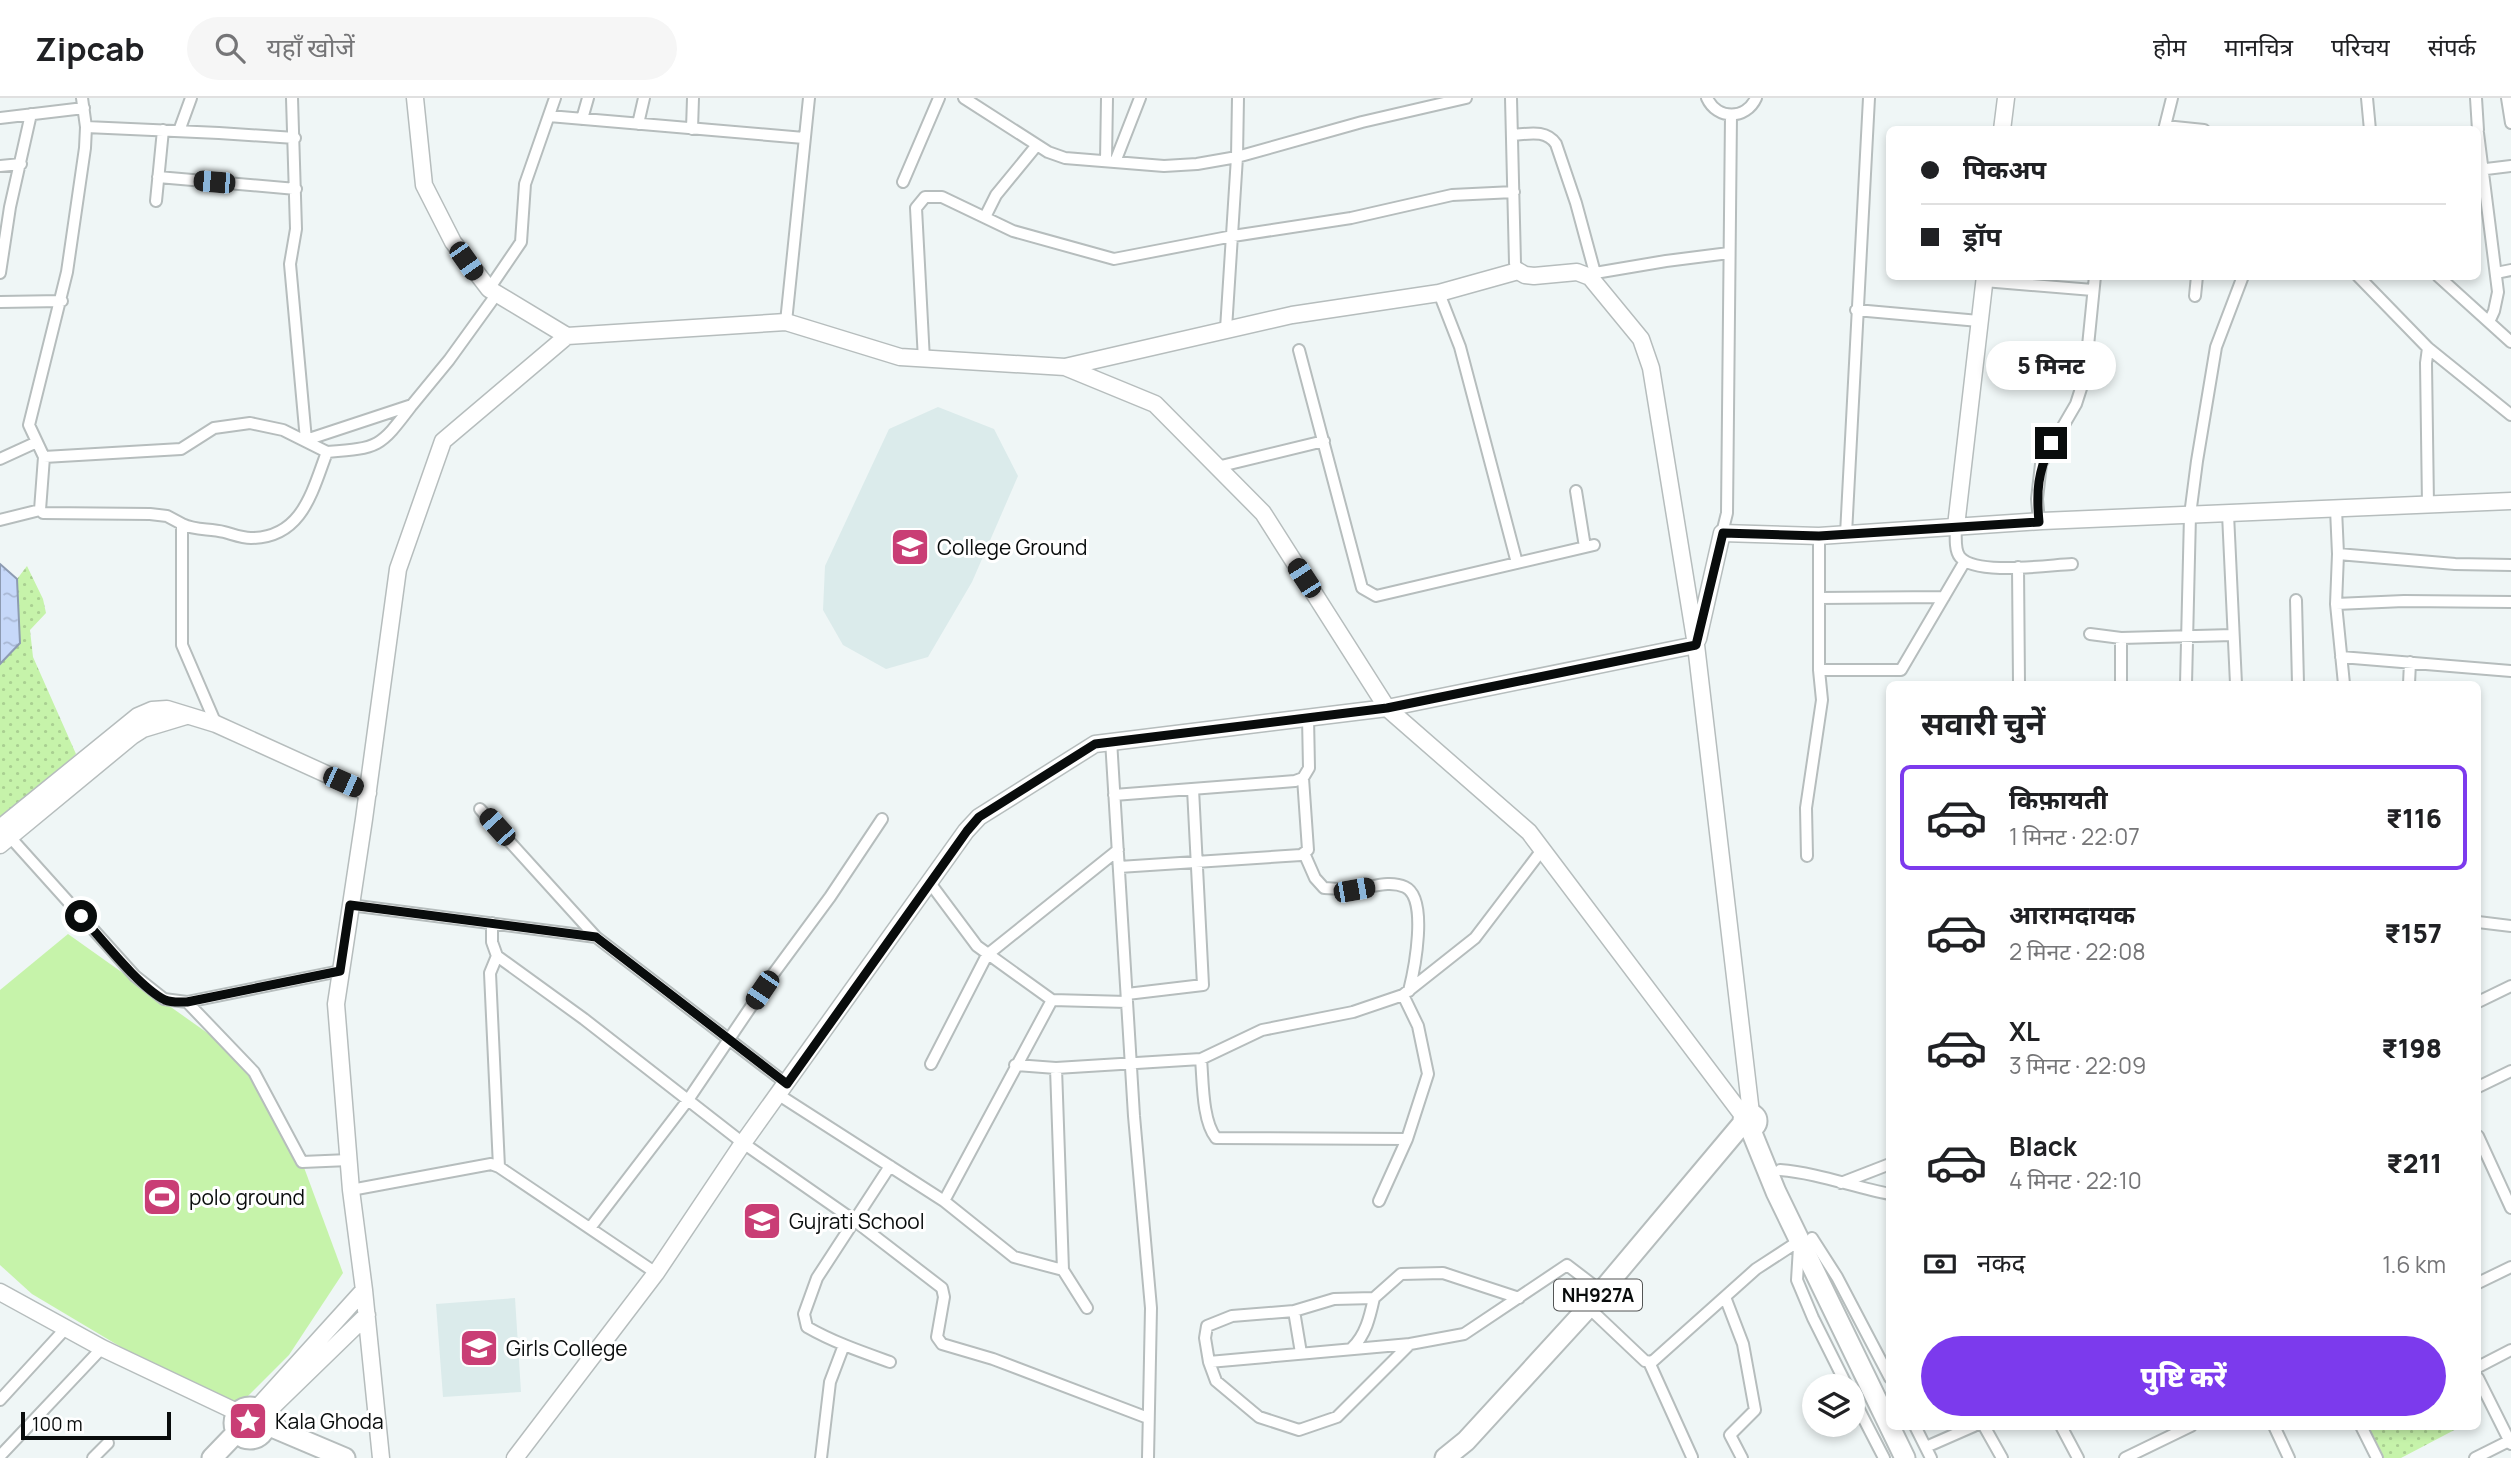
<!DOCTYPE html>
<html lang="hi">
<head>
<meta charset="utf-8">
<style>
  body { margin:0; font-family:Manrope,"Noto Sans Devanagari",sans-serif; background:#f6f6f6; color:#202124; height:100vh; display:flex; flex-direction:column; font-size:26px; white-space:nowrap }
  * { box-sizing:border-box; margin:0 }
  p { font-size:23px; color:#757577 }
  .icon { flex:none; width:38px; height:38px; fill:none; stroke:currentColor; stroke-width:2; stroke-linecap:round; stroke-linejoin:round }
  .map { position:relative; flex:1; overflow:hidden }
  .panel { position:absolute; left:1886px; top:583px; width:595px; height:749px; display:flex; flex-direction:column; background:#fff; border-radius:10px; box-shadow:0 4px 10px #0003 }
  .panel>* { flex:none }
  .hud { position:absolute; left:1886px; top:28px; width:595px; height:154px; border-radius:10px; box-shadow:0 4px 10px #0003; display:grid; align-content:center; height:154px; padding:0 35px; background:#fff }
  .buttons { position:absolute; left:1802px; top:1276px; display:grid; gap:14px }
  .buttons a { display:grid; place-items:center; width:63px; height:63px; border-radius:50%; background:#fff; box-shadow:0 4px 10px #0003; font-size:35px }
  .scale { position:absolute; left:21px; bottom:18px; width:150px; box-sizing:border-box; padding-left:7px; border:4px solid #090c0c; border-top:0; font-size:19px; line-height:24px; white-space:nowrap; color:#090c0c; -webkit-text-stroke:5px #fff; paint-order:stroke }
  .end { position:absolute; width:32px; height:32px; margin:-16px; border:9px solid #090c0c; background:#fff; box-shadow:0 0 0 4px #fff }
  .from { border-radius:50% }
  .bubble { position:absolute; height:49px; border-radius:24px; background:#fff; box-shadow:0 4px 10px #0003; font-size:23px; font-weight:800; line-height:49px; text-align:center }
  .car { position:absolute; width:21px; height:42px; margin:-21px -10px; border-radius:9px; box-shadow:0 0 5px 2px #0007; background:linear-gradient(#222 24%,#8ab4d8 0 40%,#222 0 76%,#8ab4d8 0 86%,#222 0) }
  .hud b { display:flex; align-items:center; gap:24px; height:66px; font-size:26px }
  .hud b+b { border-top:2px solid #e0e0e0 }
  .hud i { width:18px; height:18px; background:#202124 }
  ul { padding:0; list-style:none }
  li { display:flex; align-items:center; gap:21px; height:105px; margin:0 14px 10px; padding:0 21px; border:4px solid transparent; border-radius:10px }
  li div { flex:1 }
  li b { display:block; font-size:26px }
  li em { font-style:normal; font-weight:800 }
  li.on { border-color:#7c3aed }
  li>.icon { width:63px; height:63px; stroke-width:1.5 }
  h2 { padding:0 35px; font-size:32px; line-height:84px }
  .pay { display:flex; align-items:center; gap:18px; height:77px; padding:0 35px; font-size:26px }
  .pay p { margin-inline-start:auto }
  .primary-button { display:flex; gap:14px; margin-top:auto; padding:14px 35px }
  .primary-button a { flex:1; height:80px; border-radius:42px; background:#7c3aed; color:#fff; font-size:28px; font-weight:800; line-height:80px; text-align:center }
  header { display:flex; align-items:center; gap:42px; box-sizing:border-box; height:98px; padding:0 35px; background:#fff; border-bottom:2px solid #e0e0e0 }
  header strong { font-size:33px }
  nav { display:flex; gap:38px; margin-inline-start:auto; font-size:24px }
  .search { width:490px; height:63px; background:#f6f6f6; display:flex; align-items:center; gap:18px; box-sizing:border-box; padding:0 24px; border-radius:38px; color:#757577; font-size:26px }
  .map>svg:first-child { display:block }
  .built { fill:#dbebeb }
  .grass { fill:#c6f3aa }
  .park { fill:url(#park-dots) }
  .water { fill:url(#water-ripples); stroke:#8d9bb2; stroke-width:2 }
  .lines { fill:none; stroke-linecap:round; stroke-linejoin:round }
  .street-casing { stroke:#b6bdbd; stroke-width:14 }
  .secondary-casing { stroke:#b6bdbd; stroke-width:19 }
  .highway-casing { stroke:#b6bdbd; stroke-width:23 }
  .street { stroke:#fff; stroke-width:10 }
  .secondary { stroke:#fff; stroke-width:16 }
  .highway { stroke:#fff; stroke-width:19 }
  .route { stroke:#090c0c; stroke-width:9 }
  .labels { text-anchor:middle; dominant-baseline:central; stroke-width:6; stroke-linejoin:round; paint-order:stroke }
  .shield { fill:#fff; stroke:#535555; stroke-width:2 }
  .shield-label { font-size:19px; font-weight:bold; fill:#090c0c }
  .poi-label { font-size:21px; fill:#090c0c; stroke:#fff; text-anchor:start }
</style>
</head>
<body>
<header>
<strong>Zipcab</strong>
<div class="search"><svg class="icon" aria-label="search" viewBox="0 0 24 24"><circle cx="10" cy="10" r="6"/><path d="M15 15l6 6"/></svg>यहाँ खोजें</div>
<nav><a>होम</a><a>मानचित्र</a><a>परिचय</a><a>संपर्क</a></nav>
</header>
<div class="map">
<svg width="2511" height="1360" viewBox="0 0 2511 1360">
  <defs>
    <pattern id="park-dots" width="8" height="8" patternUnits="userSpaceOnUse" patternTransform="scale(1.75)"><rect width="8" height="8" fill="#c6f3aa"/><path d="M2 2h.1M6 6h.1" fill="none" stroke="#a9cf91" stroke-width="1.8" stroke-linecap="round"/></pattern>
    <pattern id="water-ripples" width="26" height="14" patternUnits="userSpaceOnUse" patternTransform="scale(1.75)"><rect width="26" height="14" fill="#c6d8f9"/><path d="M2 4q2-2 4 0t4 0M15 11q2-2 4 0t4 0" fill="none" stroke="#a9b8d4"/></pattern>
  </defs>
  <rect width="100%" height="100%" fill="#eff6f6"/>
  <path class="built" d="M938,309L994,331L1018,378L972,484L928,559L886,571L843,547L823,512L825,468L889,331Z
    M515,1200L521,1294L443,1299L436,1206Z"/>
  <path class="grass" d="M68,836L237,956L302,1064L343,1175L289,1257L239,1307L136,1258L32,1196L0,1167V892Z"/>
  <path class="park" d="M27,468L43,501L46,515L30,532L33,559L76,656L0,726V566L20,545L17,481Z
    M2360,1328H2462L2401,1360H2377Z"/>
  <path class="water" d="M0,466L17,481L20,545L0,566Z"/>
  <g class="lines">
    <g class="street-casing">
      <path id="street" d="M82,0L86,29L85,50L67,174L29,327L44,359L181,351L214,330L250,325L283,332L327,354C312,394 302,440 251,440C242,440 232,436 224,434C209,430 196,433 182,426V547L216,626
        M292,0L296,131L290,166L306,342
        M964,0L1048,54L1065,60L1164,68L1197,66L1237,59L1362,24L1466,0
        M1511,0L1515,165L1518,173
        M1707,0C1717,22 1746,22 1756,0
        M2367,0L2370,32
        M2476,0L2478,32
        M2507,0L2511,25
        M549,18L804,40
        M0,20L84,10
        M582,21L588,0
        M638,26L644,0
        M2165,28L2204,32
        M86,29L219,35L295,40
        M692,31L693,0
        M2164,32L2172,0
        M179,33L191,0
        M2478,35L2498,194L2494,213L2489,224
        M1512,37C1528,36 1546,31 1556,46L1576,105L1595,175
        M1106,63L1107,0
        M1115,64L1140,0
        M0,68L21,66
        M2478,72L2511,68
        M158,79L296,91
        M903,84L939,0
        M156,103L163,32
        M985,119L996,97L1037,47
        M0,175L10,109L31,16
        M2496,175L2511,172
        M1591,178L1595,175L1666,163L1729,155
        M2358,178L2428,250L2511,317
        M2438,178L2511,244
        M1984,183L2093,192
        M489,191L521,144L525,86L555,0
        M1439,195L1460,249L1517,465
        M2195,198L2197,178
        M0,204L62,203
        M1856,212L1979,223
        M786,224L809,0
        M1226,231L1237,59L1238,0
        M2428,250L2426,265L2428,407
        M1299,252L1362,490L1376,498L1594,447
        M924,262L916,110L925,99H942L1013,133L1114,161L1233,138L1351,120L1452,97L1514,94
        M306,342L412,307L449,262L496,197
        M327,354C380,350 380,349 412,307
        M44,359L40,412L43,415L150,416L167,418L182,426
        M0,361L37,344
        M1217,369L1324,343
        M1576,393L1585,449
        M2336,411L2338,456L2336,506L2344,586
        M2228,416L2236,586
        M0,422L40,412
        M2039,424L2037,401L2041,366L2076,306L2085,278L2095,178
        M1956,428C1956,436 1954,452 1960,459C1976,478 2048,467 2072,466
        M1722,435L1727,415L1731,17
        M1846,436L1869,0
        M2338,456L2455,466L2511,467
        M2018,469L2019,586
        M1819,500L1944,499
        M2296,502L2298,586
        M2336,506L2404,503L2511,504
        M2090,536L2121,540L2233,537
        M2121,540V586
        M2341,559L2511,573
        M1819,572H1901L1965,463
        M2186,586L2190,417L2197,363L2216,249L2243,178
        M2409,586L2410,564
        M1111,642L1134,1018L1151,1210L1148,1360
        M1114,697L1295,683L1303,680L1309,670L1308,619
        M480,711L596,839
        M10,739L135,878L164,901L187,904L340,873
        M1304,755L1315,780L1324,790C1333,790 1343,792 1352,791C1368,791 1388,781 1405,789C1429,800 1414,873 1409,893
        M1807,758L1806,710L1822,602L1819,572V438
        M1119,769L1301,757L1308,752L1303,680
        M930,785L977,848L1052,902L1127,904
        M350,807L596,839L787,986
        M2478,824L2511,828
        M492,825V844L497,858L584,921L743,1045L855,1123L942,1190L944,1199L937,1239L942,1246L993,1261L1148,1320
        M497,858L490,875L499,1069
        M1127,896L1203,887L1193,691
        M187,904L254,974L302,1064L349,1062
        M2478,904L2511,888
        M1201,961C1203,982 1202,1023 1216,1040L1407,1041
        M931,966L987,857L1118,752
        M1015,967L1056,970L1201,961L1262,932L1353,914L1403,897L1475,840L1542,752
        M1056,970L1063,1172L1087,1210
        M2478,989L2511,973
        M779,997L944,1103L1014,1159L1063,1172
        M2478,1038L2511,1110
        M1780,1072C1818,1075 1853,1089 1890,1096
        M1841,1085L1890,1066
        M351,1092L491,1066L499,1069L656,1175
        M944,1103L1052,902
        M1379,1103L1407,1041L1428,976L1418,928L1403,897
        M590,1130L688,1002L771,879L830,799L882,721
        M1812,1140L1837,1179L1890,1280
        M1799,1149L1797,1182L1813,1220L1847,1288
        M2478,1185L2511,1169
        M1725,1199L1743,1246L1755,1312L1730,1337L1742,1360
        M1588,1209L1645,1263L1652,1264L1756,1171L1799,1143
        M1294,1213L1301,1255
        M1410,1246L1209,1264L1216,1283L1259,1319L1299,1332L1337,1319L1410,1246L1464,1236L1567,1167L1601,1193
        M1352,1250C1366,1237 1370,1218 1374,1200
        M890,1264C862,1254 833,1244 807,1229L804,1216L817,1180L890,1068
        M1209,1264L1205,1240L1207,1228L1232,1218L1294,1213L1334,1201L1374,1200L1401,1176L1443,1175L1519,1200
        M1649,1264L1692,1359
        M2478,1269L2511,1252
        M2478,1280L2511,1346
        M1853,1300L1884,1360
        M0,1302L66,1230
        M1915,1328L1931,1360
        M1984,1328L2002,1360
        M2061,1328L2078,1360
        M2274,1328L2289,1360
        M2361,1328L2377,1360
        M1926,1349L1974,1328
        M0,1358L102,1250
        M93,1360L108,1345
        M821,1360L830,1284L844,1247
        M2125,1360L2191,1328
        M2475,1360L2511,1342"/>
    </g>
    <g class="secondary-casing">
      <path id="secondary" d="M415,0L424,87L453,144L489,191L567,238
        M2002,32L2006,0
        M1065,269L1292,217L1439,195L1518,173L1525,177L1534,178L1577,174L1590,179L1641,241L1651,270L1696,547L1751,1015
        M1956,428L1985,178
        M1698,541L1722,435L1819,438L2042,423L2511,403
        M0,730L138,618L152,612L167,611L216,626L368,695
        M0,747L132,638L143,631L186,618
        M0,1194L102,1250L237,1314
        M257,1310L364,1192
        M265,1316L367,1217
        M381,1360L364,1192L351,1092L336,906L364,721L398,471L443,343L567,238L786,224L900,259L1065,269L1155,306L1263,415L1387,610L1529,734L1744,1019
        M515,1360L656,1175L743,1045L966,733L979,719L1095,646L1387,610L1696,547"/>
    </g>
    <g class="highway-casing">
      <path id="highway" d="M1743 1023a7 7 0 1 1 14 0a7 7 0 1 1-14 0Z
        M1750,1030L1776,1094L1905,1360
        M234 1325a16 16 0 1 1 32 0a16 16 0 1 1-32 0Z
        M267,1327L345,1360
        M212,1360L237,1334
        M1445,1360L1466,1343L1585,1213L1743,1025"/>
    </g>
    <use href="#street" class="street"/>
    <use href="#secondary" class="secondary"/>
    <use href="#highway" class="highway"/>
  </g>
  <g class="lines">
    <path class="route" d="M81,818C102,841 139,889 165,902C172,905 180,904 187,904L340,873L350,807L596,839L787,986L967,733L979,719L1095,646L1387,610L1696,547L1723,435L1819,438L2039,424C2036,392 2038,375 2051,345"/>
  </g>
  <defs>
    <g id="university-square" transform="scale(2.0125)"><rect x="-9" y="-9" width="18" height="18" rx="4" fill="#c93e75" stroke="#fff"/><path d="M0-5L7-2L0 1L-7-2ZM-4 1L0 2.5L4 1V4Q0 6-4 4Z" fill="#fff"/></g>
    <g id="stadium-square" transform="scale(2.0125)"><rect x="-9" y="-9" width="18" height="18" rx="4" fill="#c93e75" stroke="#fff"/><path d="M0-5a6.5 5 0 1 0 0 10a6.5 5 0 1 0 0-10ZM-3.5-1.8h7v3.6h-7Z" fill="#fff"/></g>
    <g id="school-square" transform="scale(2.0125)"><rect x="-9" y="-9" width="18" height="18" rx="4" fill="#c93e75" stroke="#fff"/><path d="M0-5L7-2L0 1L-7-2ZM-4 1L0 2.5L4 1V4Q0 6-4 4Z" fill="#fff"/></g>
    <g id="sight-square" transform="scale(2.0125)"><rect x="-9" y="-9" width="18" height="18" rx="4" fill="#c93e75" stroke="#fff"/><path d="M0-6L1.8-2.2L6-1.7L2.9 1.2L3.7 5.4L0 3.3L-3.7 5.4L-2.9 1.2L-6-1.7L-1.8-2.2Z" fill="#fff"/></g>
  </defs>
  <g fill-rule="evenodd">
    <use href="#university-square" x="910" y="449"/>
    <use href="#stadium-square" x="162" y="1099"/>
    <use href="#school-square" x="762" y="1123"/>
    <use href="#university-square" x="479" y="1250"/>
    <use href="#sight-square" x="248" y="1323"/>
  </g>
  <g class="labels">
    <rect class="shield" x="1554" y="1181.5" width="88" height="31" rx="5"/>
    <g class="shield-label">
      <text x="1598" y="1197">NH927A</text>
    </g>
    <g class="poi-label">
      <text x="937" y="449">College Ground</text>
      <text x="189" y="1099">polo ground</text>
      <text x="789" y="1123">Gujrati School</text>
      <text x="506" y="1250">Girls College</text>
      <text x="275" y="1323">Kala Ghoda</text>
    </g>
  </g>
</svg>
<div class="buttons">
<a><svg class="icon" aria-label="layers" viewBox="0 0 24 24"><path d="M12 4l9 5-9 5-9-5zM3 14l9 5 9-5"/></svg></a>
</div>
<div class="scale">100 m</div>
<i class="end from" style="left:81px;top:818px"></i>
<i class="end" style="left:2051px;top:345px"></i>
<div class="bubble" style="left:1986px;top:243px;width:130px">5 मिनट</div>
<i class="car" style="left:214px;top:84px;rotate:275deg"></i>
<i class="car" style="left:466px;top:163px;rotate:145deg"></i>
<i class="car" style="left:1304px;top:480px;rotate:327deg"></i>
<i class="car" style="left:343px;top:684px;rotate:114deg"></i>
<i class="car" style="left:497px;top:729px;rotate:318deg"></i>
<i class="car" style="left:1354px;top:792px;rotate:80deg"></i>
<i class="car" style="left:762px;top:892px;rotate:214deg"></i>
<div class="hud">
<b><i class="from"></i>पिकअप</b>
<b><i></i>ड्रॉप</b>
</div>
<section class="panel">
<h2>सवारी चुनें</h2>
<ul>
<li class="on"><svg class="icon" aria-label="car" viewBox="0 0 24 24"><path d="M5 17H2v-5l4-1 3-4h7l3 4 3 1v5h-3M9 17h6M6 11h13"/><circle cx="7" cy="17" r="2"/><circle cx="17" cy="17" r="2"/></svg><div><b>किफ़ायती</b><p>1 मिनट · 22:07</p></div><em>₹116</em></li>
<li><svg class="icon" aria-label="car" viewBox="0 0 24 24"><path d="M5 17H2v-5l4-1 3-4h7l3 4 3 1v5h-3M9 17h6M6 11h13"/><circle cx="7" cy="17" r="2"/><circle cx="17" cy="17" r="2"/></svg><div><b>आरामदायक</b><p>2 मिनट · 22:08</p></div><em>₹157</em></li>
<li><svg class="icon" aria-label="car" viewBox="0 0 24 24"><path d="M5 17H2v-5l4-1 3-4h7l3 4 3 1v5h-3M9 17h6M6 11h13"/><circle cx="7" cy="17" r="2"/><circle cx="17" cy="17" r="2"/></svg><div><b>XL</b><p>3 मिनट · 22:09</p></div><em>₹198</em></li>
<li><svg class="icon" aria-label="car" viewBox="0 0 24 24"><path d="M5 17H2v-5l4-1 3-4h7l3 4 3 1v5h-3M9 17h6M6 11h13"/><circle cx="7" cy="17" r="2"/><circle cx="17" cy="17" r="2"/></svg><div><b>Black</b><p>4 मिनट · 22:10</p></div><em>₹211</em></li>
</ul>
<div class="pay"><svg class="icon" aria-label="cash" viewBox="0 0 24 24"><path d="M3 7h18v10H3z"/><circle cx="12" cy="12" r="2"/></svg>नकद<p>1.6 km</p></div>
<div class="primary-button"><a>पुष्टि करें</a></div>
</section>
</div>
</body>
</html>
